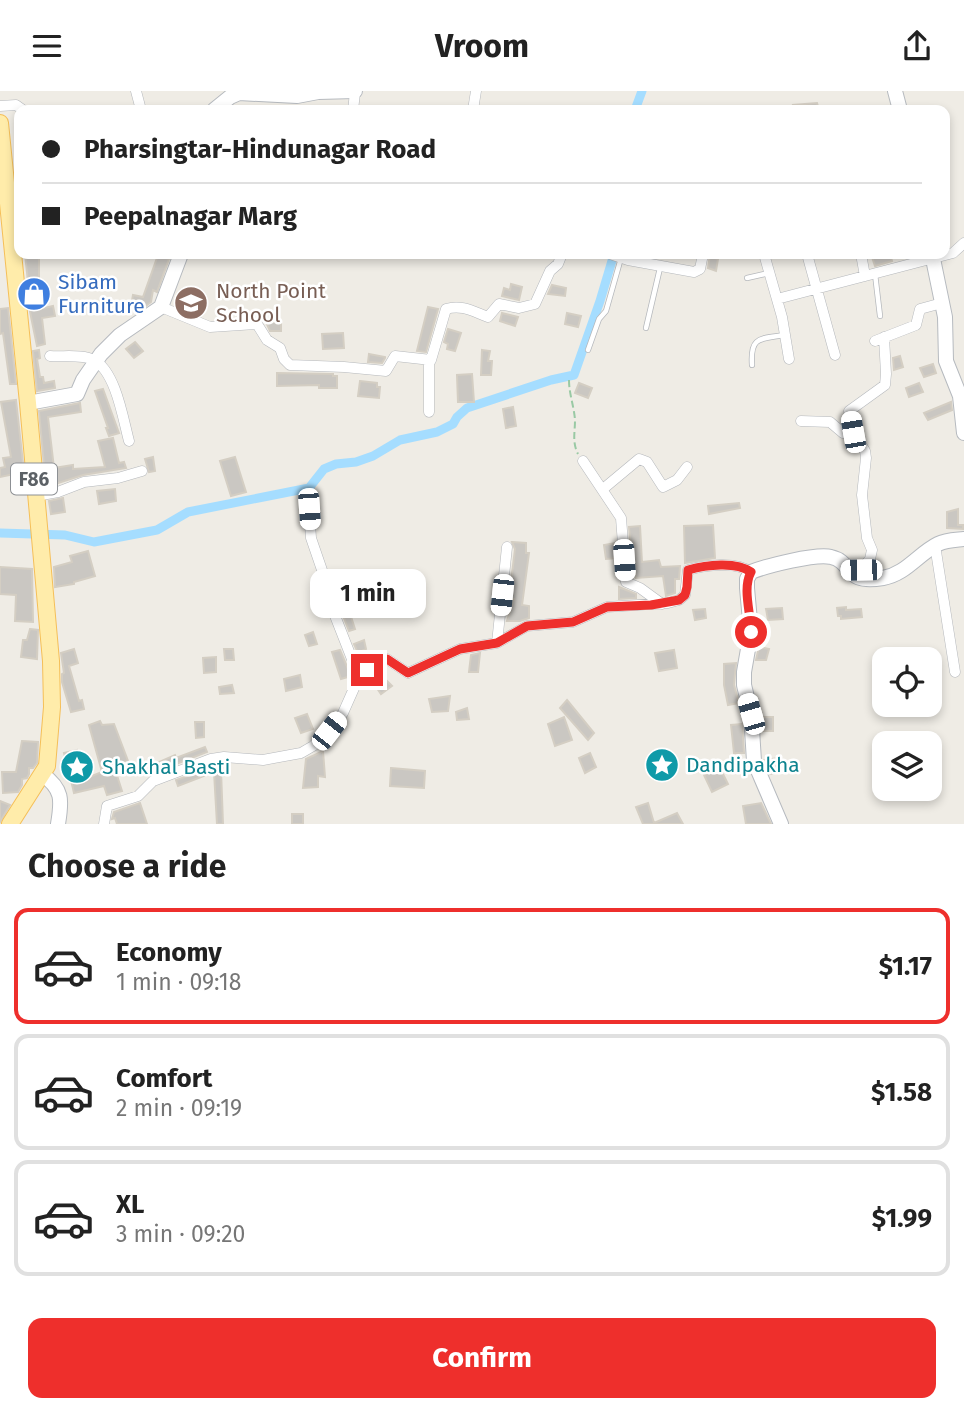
<!DOCTYPE html>
<html lang="en">
<head>
<meta charset="utf-8">
<style>
  body { margin:0; font-family:"Fira Sans",sans-serif; background:#f2f2f2; color:#222; height:100vh; display:flex; flex-direction:column; font-size:26px; white-space:nowrap }
  * { box-sizing:border-box; margin:0 }
  p { font-size:23px; color:#767676 }
  .icon { flex:none; width:38px; height:38px; fill:none; stroke:currentColor; stroke-width:2; stroke-linecap:round; stroke-linejoin:round }
  .map { position:relative; height:733px; overflow:hidden }
  .panel { display:flex; flex-direction:column; background:#fff; flex:1 }
  .panel>* { flex:none }
  .hud { position:absolute; left:14px; top:14px; width:936px; height:154px; border-radius:14px; box-shadow:0 4px 10px #0003; display:grid; align-content:center; height:154px; padding:0 28px; background:#fff }
  .tools { position:absolute; left:872px; top:556px; display:grid; gap:14px }
  .tools a { display:grid; place-items:center; width:70px; height:70px; border-radius:14px; background:#fff; box-shadow:0 4px 10px #0003; font-size:35px }
  .end { position:absolute; width:32px; height:32px; margin:-16px; border:9px solid #ee2f2c; background:#fff; box-shadow:0 0 0 4px #fff }
  .from { border-radius:50% }
  .bubble { position:absolute; height:49px; border-radius:14px; background:#fff; box-shadow:0 4px 10px #0003; font-size:23px; font-weight:700; line-height:49px; text-align:center }
  .car { position:absolute; width:21px; height:42px; margin:-21px -10px; border-radius:9px; box-shadow:0 0 5px 2px #0007; background:linear-gradient(#fff 24%,#345 0 40%,#fff 0 76%,#345 0 86%,#fff 0) }
  .hud b { display:flex; align-items:center; gap:24px; height:66px; font-size:26px }
  .hud b+b { border-top:2px solid #e0e0e0 }
  .hud i { width:18px; height:18px; background:#222 }
  ul { padding:0; list-style:none }
  li { display:flex; align-items:center; gap:21px; height:116px; margin:0 14px 10px; padding:0 14px; border:4px solid #e0e0e0; border-radius:14px }
  li div { flex:1 }
  li b { display:block; font-size:26px }
  li em { font-style:normal; font-weight:700 }
  li.selected { border-color:#ee2f2c }
  li>.icon { width:63px; height:63px; stroke-width:1.5 }
  h2 { padding:0 28px; font-size:32px; line-height:84px }
  .action { display:flex; gap:14px; margin-top:auto; padding:14px 28px }
  .action a { flex:1; height:80px; border-radius:14px; background:#ee2f2c; color:#fff; font-size:28px; font-weight:700; line-height:80px; text-align:center }
  header { display:flex; justify-content:space-between; align-items:center; height:91px; padding:0 28px; background:#fff; font-size:32px; font-weight:700 }
  .map>svg:first-child { display:block }
  .education { fill:#dfdbd3 }
  .lines { fill:none; stroke-linecap:round; stroke-linejoin:round }
  .canal { stroke:#a5ddff; stroke-width:9 }
  .building { fill:#cac7c2; stroke:#d4cec3; stroke-width:2 }
  .lane-casing { stroke:#b5b8bc; stroke-width:6 }
  .street-casing { stroke:#b5b8bc; stroke-width:11 }
  .secondary-casing { stroke:#b6babf; stroke-width:16 }
  .primary-casing { stroke:#f5bf58; stroke-width:18 }
  .path { stroke:#99c9a4; stroke-width:2; stroke-dasharray:7 3.5; stroke-linecap:butt }
  .lane { stroke:#fff; stroke-width:4.5 }
  .street { stroke:#fff; stroke-width:10 }
  .secondary { stroke:#fff; stroke-width:14 }
  .primary { stroke:#ffecaa; stroke-width:16 }
  .route { stroke:#ee2f2c; stroke-width:9 }
  .labels { text-anchor:middle; dominant-baseline:central; stroke-width:5; stroke-linejoin:round; paint-order:stroke }
  .shield { fill:#fff; stroke:#8d9094; stroke-width:2 }
  .shield-label { font-size:19px; font-weight:bold; fill:#5c6166 }
  .shop-label { font-size:21px; fill:#366cbe; stroke:#fff; text-anchor:start }
  .education-label { font-size:21px; fill:#785e54; stroke:#fff; text-anchor:start }
  .culture-label { font-size:21px; fill:#0d838f; stroke:#fff; text-anchor:start }
</style>
</head>
<body>
<header><svg class="icon" aria-label="menu" viewBox="0 0 24 24"><path d="M4 6h16M4 12h16M4 18h16"/></svg>Vroom<svg class="icon" aria-label="share" viewBox="0 0 24 24"><path d="M12 15V3M7 8l5-5 5 5M5 13v7h14v-7"/></svg></header>
<div class="map">
<svg width="964" height="733" viewBox="0 0 964 733">
  <rect width="100%" height="100%" fill="#efece5"/>
  <path class="education" d="M198,204V220L185,219L184,206Z"/>
  <g class="lines">
    <path class="canal" d="M635,19L642,0
      M0,442L65,444L94,451L157,439L188,421L309,397L324,378L336,373L356,371L373,365L400,349L437,341L453,333L457,326L467,317L551,289L574,284L600,210L614,163"/>
  </g>
  <path class="building" d="M817,12L819,19H794L793,14Z
    M25,163H39V190L28,191Z
    M710,163H716L715,167L718,168L716,180L708,177Z
    M871,163H890L892,170L875,175Z
    M158,164L169,168L157,201L153,199L151,211L142,218L131,215L133,204L143,206Z
    M511,193L522,196L519,209L502,205L504,197L510,199Z
    M552,194L566,197L565,205L548,203Z
    M41,207L44,217L53,215L55,225L42,227L45,253L37,255L28,211Z
    M428,216L438,218L426,261L417,260Z
    M8,217L16,293H10L3,242L0,243V218Z
    M502,222L518,226L515,235L500,230Z
    M567,222L581,225L578,236L565,233Z
    M266,231H281V240H270Z
    M448,238L461,242L455,260L447,258L448,253L444,251Z
    M343,242L344,257L323,258L322,243Z
    M135,251L143,260L134,267L126,258Z
    M39,259L40,267L37,268L40,286H43L44,292L54,290L55,297L37,300L33,260Z
    M482,259L490,260L488,270H492L491,284H481Z
    M369,263L385,266V267L382,272L368,271Z
    M900,265L903,276L894,279L893,267Z
    M933,273L936,282L924,286L920,277Z
    M277,282L333,283V285H337V297H319V294L277,295Z
    M472,283L474,311H458L457,284Z
    M360,290L377,292V296H380L379,307L358,305Z
    M579,292L592,297L588,307L575,302Z
    M919,292L923,301L909,306L906,297Z
    M103,298L119,342L109,345L106,337H108L95,300Z
    M16,309L24,381L0,386V377L5,376L3,367L11,366L1,311Z
    M951,311L952,319L928,329L924,322Z
    M80,312L81,321L48,326L54,377L73,374V378L105,376L98,350L113,347L119,372L124,371L126,377L83,384L46,396L39,320Z
    M513,316L516,335L506,337L503,318Z
    M153,366L155,380L149,381L145,368Z
    M235,366L246,401L231,405L220,370Z
    M115,398L116,410L99,413L97,400Z
    M63,407L65,421L51,423L49,410Z
    M739,412L740,417L709,423L708,415Z
    M958,418V434H963V438L947,437V421Z
    M713,434L715,467L685,472L684,435Z
    M640,435L642,471L659,469L661,476L680,475L679,488H675V502L666,505L663,485L636,487L634,471H632L629,436Z
    M512,451L526,452V462H529L522,514L529,515V527L520,530H507L514,508L509,507L515,458Z
    M616,452L617,467L606,468L604,454Z
    M88,460L95,485L74,491V493L55,496L54,476L72,471L70,465Z
    M0,476L32,478L33,531L15,530L16,504L0,503Z
    M405,494L407,503L370,517L366,504Z
    M619,496L636,503V507L619,508Z
    M345,507L355,538L349,540L337,509Z
    M846,516V519L861,518L862,526L841,528V525H838L837,517Z
    M782,517L783,528L768,529L766,518Z
    M705,518L706,527L695,529L693,519Z
    M30,538L38,539L37,568L21,566L23,549H27Z
    M313,541L317,553L309,555L305,544Z
    M364,549L366,558L358,562L354,553Z
    M759,556L769,558L766,569H756Z
    M74,558L78,572L69,575L79,610L82,609L84,618L71,621L62,591V583L64,582L61,562Z
    M224,558H233L234,569H225Z
    M340,559L351,585L341,588L332,561Z
    M674,559L677,577L659,580L655,562Z
    M480,562L478,581H469L471,564Z
    M216,566V581L204,582L203,567Z
    M736,572L734,594L739,612L728,614L724,594V573Z
    M380,583L392,595L381,603L372,590Z
    M300,584L302,596L286,600L284,588Z
    M232,594L234,602L220,603L219,596Z
    M450,605L448,620L432,621L429,608Z
    M567,609L594,642L588,649L560,617Z
    M467,617L469,628L457,629L456,621Z
    M307,623L313,638L301,642L295,627Z
    M564,626L572,649L555,655L548,633Z
    M761,626H773V640H762Z
    M100,630L102,634L114,633L128,670L114,675L122,700L107,704L104,695L74,702L71,689L87,687L102,681L89,634Z
    M195,631H204V646L196,647Z
    M742,633L744,662H734L731,634Z
    M22,650L38,651L37,672L33,677H29V683L27,687L22,688V694L18,701L3,702L2,681H16Z
    M205,656L207,661L148,684L147,681L152,679L150,675L175,664L176,667Z
    M77,659L81,674L68,677L64,662Z
    M323,660L325,686L318,685V696L303,697L306,668Z
    M590,662L596,676L585,682L579,667Z
    M778,667L779,672H782L784,680L770,683L764,669Z
    M219,674L221,679L223,733H217L214,681L178,695L176,689Z
    M391,677L425,680L424,697L390,695Z
    M720,677L728,693L712,701L704,684Z
    M0,710L10,714L0,731Z
    M140,712L147,733H117L115,727L112,728L114,721Z
    M648,712L654,732L677,722L683,733H643L636,716Z
    M761,712L771,733H746L743,715Z
    M292,723H303V733H292Z"/>
  <g class="lines">
    <g class="lane-casing">
      <path id="lane" d="M875,183L880,225
        M747,187L769,182
        M646,237L660,177
        M588,259L599,228L606,220L621,167
        M752,274C750,245 760,248 785,244"/>
    </g>
    <g class="street-casing">
      <path id="street" d="M136,0L141,19
        M0,15L16,14L23,19
        M353,19L355,2
        M473,19L476,0
        M610,163L628,169L694,181L700,178L703,163
        M764,163L782,226L789,268
        M807,163L835,264
        M861,163L865,185
        M777,208L953,162L964,152
        M161,216L210,236L257,233L267,249L280,257L284,268L290,274L344,276L386,280L395,265L431,269L446,218C462,213 474,221 488,226L499,213L519,217L535,213L550,180L558,173L562,163
        M875,250L916,234L920,218L942,212
        M50,265C63,266 83,263 94,269C116,281 123,328 129,350
        M429,270V321
        M801,330L830,331L843,342L853,341
        M583,370L621,427L626,491L640,497L662,513
        M603,398L639,368L647,371L663,396L677,389L687,376
        M36,405L58,401L84,391L118,387L142,380
        M309,418L311,447L323,482L330,512L359,586
        M935,454L955,581
        M847,479H861L870,468L872,459L867,447L862,404L866,367L865,360L853,341L849,320L885,294L886,283L884,246
        M497,552L507,456
        M104,733L107,715L138,705L153,690L211,668L224,666L263,669L301,662L313,655L329,640L343,622L359,586L367,579L387,568L408,582L460,558L497,552L527,535L573,531L607,516L668,512L679,509L685,504L688,479C706,474 736,470 751,481"/>
    </g>
    <g class="secondary-casing">
      <path id="secondary" d="M895,0L900,19
        M214,19L230,6L239,2L297,5L318,1L355,0
        M932,163L945,226L946,270L960,305L964,342
        M28,312L77,303L83,289L101,263L120,244L161,216L181,163
        M42,683C63,698 62,709 58,733
        M781,733L754,670L751,623L744,594V581L751,541L747,497V488L751,481C766,475 817,462 831,466C854,471 843,494 883,487C906,483 918,463 938,453C946,449 955,449 964,448"/>
    </g>
    <g class="primary-casing">
      <path id="primary" d="M0,32L28,312L51,570L52,616L47,675L10,733"/>
    </g>
    <path class="path" d="M569,289C569,303 574,315 575,329C575,342 572,351 578,363"/>
    <use href="#lane" class="lane"/>
    <use href="#street" class="street"/>
    <use href="#secondary" class="secondary"/>
    <use href="#primary" class="primary"/>
  </g>
  <g class="lines">
    <path class="route" d="M367,579L387,568L408,582L460,558L497,552L527,535L573,531L607,516L651,514L679,509L685,504L687,496L688,479C706,474 736,470 751,481C742,498 751,522 751,541"/>
  </g>
  <defs>
    <g id="shop-disc" transform="scale(1.75)"><circle r="9.5" fill="#3f7fe0" stroke="#fff"/><path d="M-5-2.5h2.3a2.7 3.5 0 0 1 5.4 0H5L5.5 6h-11ZM-1.5-2.5h3a1.5 2.3 0 0 0-3 0Z" fill="#fff"/></g>
    <g id="school-disc" transform="scale(1.75)"><circle r="9.5" fill="#8d6e63" stroke="#fff"/><path d="M0-5L7-2L0 1L-7-2ZM-4 1L0 2.5L4 1V4Q0 6-4 4Z" fill="#fff"/></g>
    <g id="sight-disc" transform="scale(1.75)"><circle r="9.5" fill="#0f9aa8" stroke="#fff"/><path d="M0-6L1.8-2.2L6-1.7L2.9 1.2L3.7 5.4L0 3.3L-3.7 5.4L-2.9 1.2L-6-1.7L-1.8-2.2Z" fill="#fff"/></g>
  </defs>
  <g fill-rule="evenodd">
    <use href="#shop-disc" x="34" y="203"/>
    <use href="#school-disc" x="191" y="212"/>
    <use href="#sight-disc" x="662" y="674"/>
    <use href="#sight-disc" x="77" y="676"/>
  </g>
  <g class="labels">
    <rect class="shield" x="11" y="372.5" width="46" height="31" rx="5"/>
    <g class="shield-label">
      <text x="34" y="388">F86</text>
    </g>
    <g class="shop-label">
      <text x="58" y="191">Sibam<tspan x="58" dy="24">Furniture</tspan></text>
    </g>
    <g class="education-label">
      <text x="216" y="200">North Point<tspan x="216" dy="24">School</tspan></text>
    </g>
    <g class="culture-label">
      <text x="686" y="674">Dandipakha</text>
      <text x="102" y="676">Shakhal Basti</text>
    </g>
  </g>
</svg>
<div class="tools">
<a><svg class="icon" aria-label="locate" viewBox="0 0 24 24"><circle cx="12" cy="12" r="6"/><path d="M12 2v4M12 18v4M2 12h4M18 12h4"/></svg></a>
<a><svg class="icon" aria-label="layers" viewBox="0 0 24 24"><path d="M12 4l9 5-9 5-9-5zM3 14l9 5 9-5"/></svg></a>
</div>
<i class="end from" style="left:751px;top:541px"></i>
<i class="end" style="left:367px;top:579px"></i>
<div class="bubble" style="left:310px;top:478px;width:116px">1 min</div>
<i class="car" style="left:853px;top:341px;rotate:350deg"></i>
<i class="car" style="left:309px;top:418px;rotate:176deg"></i>
<i class="car" style="left:624px;top:469px;rotate:176deg"></i>
<i class="car" style="left:861px;top:479px;rotate:269deg"></i>
<i class="car" style="left:502px;top:504px;rotate:186deg"></i>
<i class="car" style="left:751px;top:623px;rotate:344deg"></i>
<i class="car" style="left:329px;top:640px;rotate:38deg"></i>
<div class="hud">
<b><i class="from"></i>Pharsingtar-Hindunagar Road</b>
<b><i></i>Peepalnagar Marg</b>
</div>
</div>
<section class="panel">
<h2>Choose a ride</h2>
<ul>
<li class="selected"><svg class="icon" aria-label="car" viewBox="0 0 24 24"><path d="M5 17H2v-5l4-1 3-4h7l3 4 3 1v5h-3M9 17h6M6 11h13"/><circle cx="7" cy="17" r="2"/><circle cx="17" cy="17" r="2"/></svg><div><b>Economy</b><p>1 min · 09:18</p></div><em>$1.17</em></li>
<li><svg class="icon" aria-label="car" viewBox="0 0 24 24"><path d="M5 17H2v-5l4-1 3-4h7l3 4 3 1v5h-3M9 17h6M6 11h13"/><circle cx="7" cy="17" r="2"/><circle cx="17" cy="17" r="2"/></svg><div><b>Comfort</b><p>2 min · 09:19</p></div><em>$1.58</em></li>
<li><svg class="icon" aria-label="car" viewBox="0 0 24 24"><path d="M5 17H2v-5l4-1 3-4h7l3 4 3 1v5h-3M9 17h6M6 11h13"/><circle cx="7" cy="17" r="2"/><circle cx="17" cy="17" r="2"/></svg><div><b>XL</b><p>3 min · 09:20</p></div><em>$1.99</em></li>
</ul>
<div class="action"><a>Confirm</a></div>
</section>
</body>
</html>
